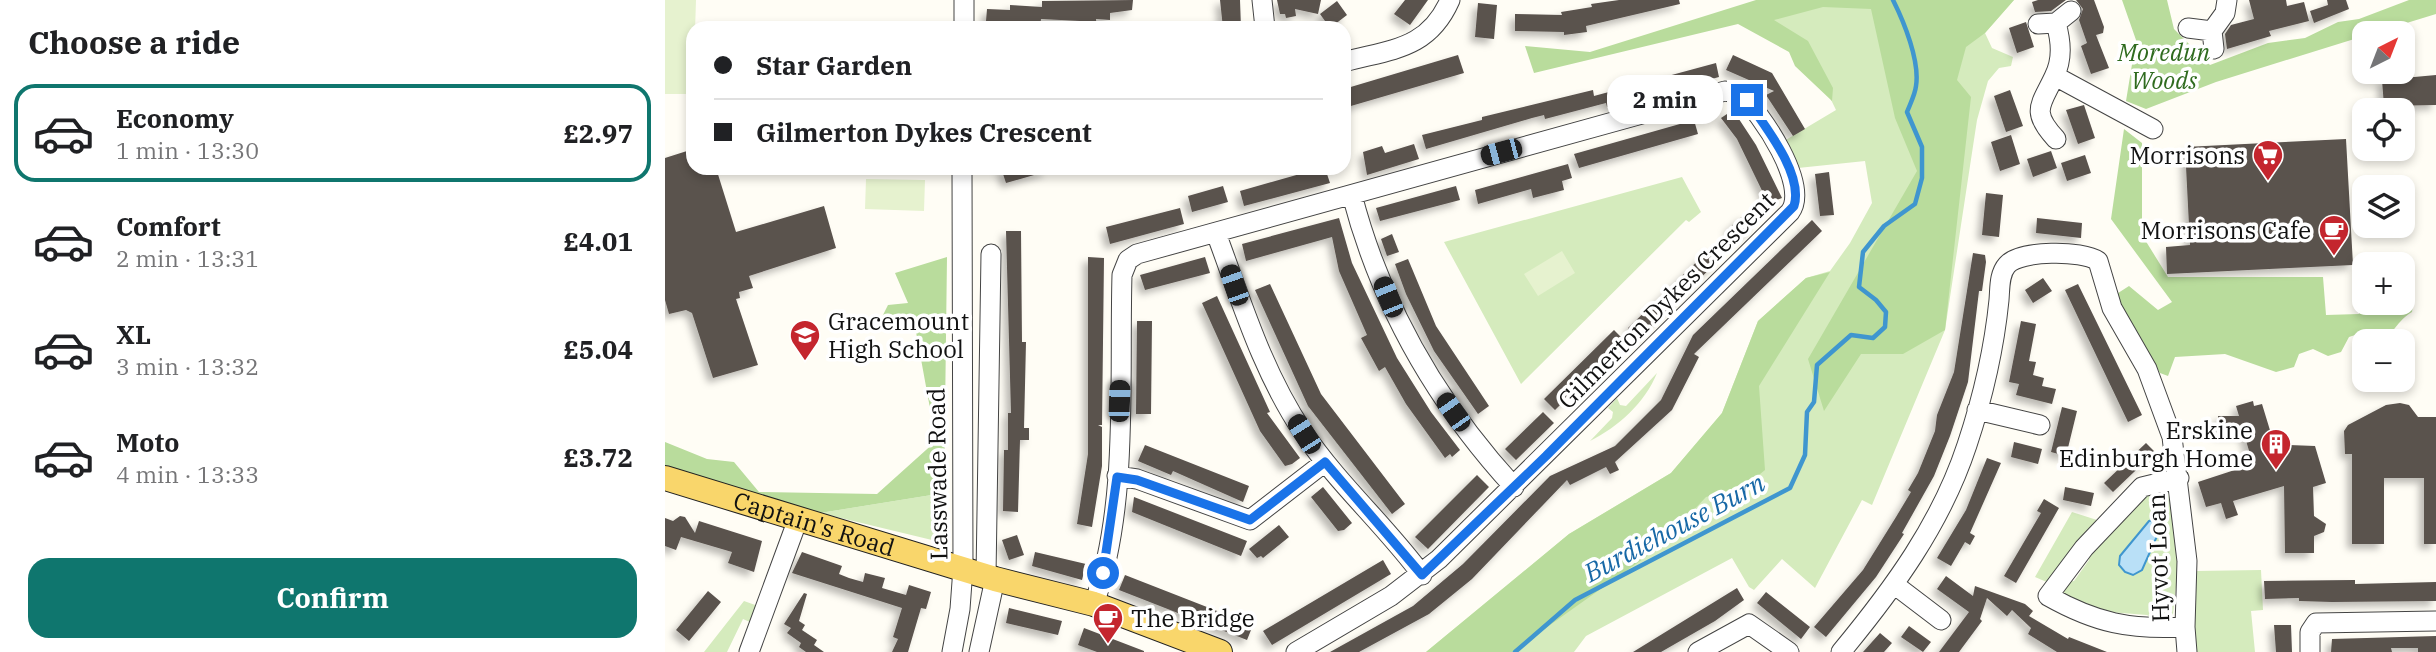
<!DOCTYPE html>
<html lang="en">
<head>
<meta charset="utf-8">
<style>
  body { margin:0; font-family:"IBM Plex Serif",serif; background:#f2f2f2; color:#202124; height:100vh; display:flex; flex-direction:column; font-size:26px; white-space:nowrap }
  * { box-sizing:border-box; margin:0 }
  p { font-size:23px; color:#757577 }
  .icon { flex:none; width:38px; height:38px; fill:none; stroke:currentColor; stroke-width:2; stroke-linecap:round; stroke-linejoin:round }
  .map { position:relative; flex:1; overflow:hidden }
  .sheet { display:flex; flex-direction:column; background:#fff; width:665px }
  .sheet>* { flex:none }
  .top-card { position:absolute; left:21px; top:21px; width:665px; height:154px; border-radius:21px; box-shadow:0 4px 10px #0003; display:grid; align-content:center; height:154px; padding:0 28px; background:#fff }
  .needle { width:46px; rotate:42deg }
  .controls { position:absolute; left:1687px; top:21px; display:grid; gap:14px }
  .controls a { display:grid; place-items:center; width:63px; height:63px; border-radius:14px; background:#fff; box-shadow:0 4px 10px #0003; font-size:35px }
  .end { position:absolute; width:32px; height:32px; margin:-16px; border:9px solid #1a73e8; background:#fff; box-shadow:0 0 0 4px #fff }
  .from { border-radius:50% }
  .bubble { position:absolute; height:49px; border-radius:21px; background:#fff; box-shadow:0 4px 10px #0003; font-size:23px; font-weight:800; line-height:49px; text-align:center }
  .car { position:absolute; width:21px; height:42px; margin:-21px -10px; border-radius:9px; box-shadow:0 0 5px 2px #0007; background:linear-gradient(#222 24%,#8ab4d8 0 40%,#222 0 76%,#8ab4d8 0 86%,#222 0) }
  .top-card b { display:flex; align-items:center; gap:24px; height:66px; font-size:26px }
  .top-card b+b { border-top:2px solid #e0e0e0 }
  .top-card i { width:18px; height:18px; background:#202124 }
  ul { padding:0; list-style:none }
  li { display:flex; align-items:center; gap:21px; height:98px; margin:0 14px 10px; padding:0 14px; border:4px solid transparent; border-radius:21px }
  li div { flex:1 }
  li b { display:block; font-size:26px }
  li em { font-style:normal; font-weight:800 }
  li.active { border-color:#0f766e }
  li>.icon { width:63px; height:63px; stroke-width:1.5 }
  h2 { padding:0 28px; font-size:32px; line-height:84px }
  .button { display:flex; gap:14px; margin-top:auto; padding:14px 28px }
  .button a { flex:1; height:80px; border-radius:21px; background:#0f766e; color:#fff; font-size:28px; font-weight:800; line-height:80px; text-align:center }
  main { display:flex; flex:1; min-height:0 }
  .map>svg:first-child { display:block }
  .green { fill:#d5ebbd }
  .forest { fill:#b9dc9c }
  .pitch { fill:#e6f2cf }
  .water { fill:#b9e0f7; stroke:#3f96cf; stroke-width:2 }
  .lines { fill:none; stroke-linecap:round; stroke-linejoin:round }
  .stream { stroke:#3f96cf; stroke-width:4.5 }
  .building { fill:#5a524d; filter:url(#shadow) }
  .minor-casing { stroke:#444; stroke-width:21 }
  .major-casing { stroke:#222; stroke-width:26 }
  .minor { stroke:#fff; stroke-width:19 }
  .major { stroke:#f9d66b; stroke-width:24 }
  .route { stroke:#1a73e8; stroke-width:9 }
  .labels { text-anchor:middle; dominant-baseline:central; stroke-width:7; stroke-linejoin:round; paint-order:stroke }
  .park-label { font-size:24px; font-style:italic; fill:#2f6b1f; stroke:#fff }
  .poi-label { font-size:24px; fill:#111; stroke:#fff; text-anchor:end }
  .street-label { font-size:24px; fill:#111; stroke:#fff }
  .water-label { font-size:26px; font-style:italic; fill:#1768a6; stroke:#fff }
</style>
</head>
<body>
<main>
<section class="sheet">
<h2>Choose a ride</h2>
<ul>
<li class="active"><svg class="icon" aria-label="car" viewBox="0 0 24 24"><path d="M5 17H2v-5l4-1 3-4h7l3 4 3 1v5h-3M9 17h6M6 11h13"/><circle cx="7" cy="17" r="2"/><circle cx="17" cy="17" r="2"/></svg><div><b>Economy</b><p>1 min · 13:30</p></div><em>£2.97</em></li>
<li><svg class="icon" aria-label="car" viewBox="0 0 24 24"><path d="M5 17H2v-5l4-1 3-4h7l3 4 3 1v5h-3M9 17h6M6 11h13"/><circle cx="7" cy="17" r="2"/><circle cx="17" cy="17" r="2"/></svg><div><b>Comfort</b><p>2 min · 13:31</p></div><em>£4.01</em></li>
<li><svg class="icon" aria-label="car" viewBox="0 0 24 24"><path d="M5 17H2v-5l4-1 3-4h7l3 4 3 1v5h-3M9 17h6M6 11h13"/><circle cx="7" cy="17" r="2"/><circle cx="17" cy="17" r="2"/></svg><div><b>XL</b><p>3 min · 13:32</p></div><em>£5.04</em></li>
<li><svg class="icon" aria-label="car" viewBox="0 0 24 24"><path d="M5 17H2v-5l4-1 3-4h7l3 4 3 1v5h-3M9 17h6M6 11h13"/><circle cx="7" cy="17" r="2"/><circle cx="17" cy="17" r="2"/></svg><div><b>Moto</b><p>4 min · 13:33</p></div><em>£3.72</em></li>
</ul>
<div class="button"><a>Confirm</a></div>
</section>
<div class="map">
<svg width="1771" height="652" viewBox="0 0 1771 652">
  <defs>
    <filter id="shadow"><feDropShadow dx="-5" dy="5" stdDeviation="3.5" flood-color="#0004"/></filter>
  </defs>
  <rect width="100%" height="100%" fill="#fffdf5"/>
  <path class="green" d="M1101,0H1349L1320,33L1327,48L1348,57L1346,66L1334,68L1323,81L1312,120L1280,330L1207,505L1197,500L1150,588L1117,559L1089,590L1084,587L1067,558L921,636L909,652H761L904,534L1006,473L1057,413L1093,321L1141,278L1165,271L1185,243L1207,203L1200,161L1133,168L1119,141L1171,110L1139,44L1075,9Z
    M1017,177L1036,212L1024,222L1021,220L856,384L779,242Z
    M992,373C980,403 953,427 925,441L947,418L948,412L943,408L952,398L955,405L961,406Z
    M1498,489L1506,494L1513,568L1508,614L1500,620H1490L1482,615L1444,612L1425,605L1416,608L1398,595L1401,582L1409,581L1424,560V552L1480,492Z
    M279,493L278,531L276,536L267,540L155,513Z
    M1407,512L1432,520L1384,583L1370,577Z
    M1596,570L1598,610L1586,611L1590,652H1530L1527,619L1531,571Z
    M79,601L93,606L87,623L78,619L62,652H39Z"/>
  <path class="forest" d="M1091,0H1349L1320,33L1301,47L1292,80L1306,97L1280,330L1238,354H1196L1159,411L1143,359L1252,171L1230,118L1206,9L1158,7L1109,20L1143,41L1168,88L1167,101L1130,66L1124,52L1073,24L869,73L860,46L925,52Z
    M1457,0H1502L1509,29L1545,65L1603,43L1640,38L1673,22L1694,19L1744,0H1771V14L1709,33H1699V36L1551,82L1481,109L1461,101L1471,40Z
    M1459,129L1477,143V235L1503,277H1658L1661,315L1694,314L1699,295V303H1738V290L1750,289L1747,312C1723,326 1727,353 1693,334L1684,337L1676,352L1663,356L1648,349L1634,354L1629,367L1611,372L1560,354L1510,357L1503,376L1495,373L1450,295L1464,286L1493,310L1507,302L1446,219Z
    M282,257L279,493L155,513L0,466V442L42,459L69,462L94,492L212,494L271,441L249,321L213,325L223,305L243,303L230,273Z
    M1165,272L1094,386L1100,470L1079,487L1041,497L992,549L847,652H761L904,534L1006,473L1057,413L1093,321L1141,278Z"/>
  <path class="pitch" d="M0,0H31L28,94H0Z
    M201,179L260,180L259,211L200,209Z
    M897,251L910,273L873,296L859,274Z"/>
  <path class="water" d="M1489,520L1493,534L1477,570L1468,575L1460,572L1454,565L1455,556L1484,521Z"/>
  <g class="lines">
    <path class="stream" d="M850,652L910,600L1125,488L1140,455L1142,412L1149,402L1152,365L1186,335L1208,338L1220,327L1221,312L1211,300L1194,287L1198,252L1219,226L1250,204L1257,178V147L1242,112C1245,104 1250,95 1251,86C1255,61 1239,22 1228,0"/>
  </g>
  <path class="building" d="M468,0L467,10L445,13V20L431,19L432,28H415V21L376,19L375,28H371L321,21L322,9L345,10V5L377,7V1Z
    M555,0H575L576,28H558Z
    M612,0H656L653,14L630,9L631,16L621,18L620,14H615Z
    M740,0H763L745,25L729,14Z
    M954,0H1014L1015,4L921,26L922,32L899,35V32L850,31V14L897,15L896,12L927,7L926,4Z
    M1373,0H1401L1386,11L1370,12L1367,2Z
    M1411,0H1429L1439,27L1438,33L1431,35L1444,68L1426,74L1416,46L1422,43L1414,20L1418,9Z
    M1584,0H1621L1622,6L1639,2L1644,21L1604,31L1606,36L1562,49L1560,34L1566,25L1589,19Z
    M1662,0H1681L1684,9L1649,23L1645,11L1663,5Z
    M672,1L682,15L665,28L655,14Z
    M813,3L832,5L829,39L810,37Z
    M1361,22L1369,47L1352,53L1344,28Z
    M793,55L799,73L679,108V89Z
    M1068,55L1107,73L1140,129L1128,136L1101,95L1109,91L1061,70Z
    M1051,63L1054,77L942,107L941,103L880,119L879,115L867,118L761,149L757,135L817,120V117L928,90L929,96Z
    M1771,75V105L1719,106L1717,80Z
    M1345,90L1358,126L1341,132L1329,96Z
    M1419,105L1430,138L1413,144L1401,110Z
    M1068,110L1091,145L1117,198L1103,203L1072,139L1056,118Z
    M1029,120L1033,134L914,168L909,154Z
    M1346,135L1355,164L1335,171L1326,142Z
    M1681,139L1688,265L1502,274L1501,247L1525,245L1520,147Z
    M749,144L754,159L702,175L698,152L717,146L720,153Z
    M22,151L27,168H51L71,232L159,206L171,248L84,276L88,288L74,292L75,298L71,299L93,365L48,378L27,313L21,310L4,314L0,300V158Z
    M1386,151L1392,168L1368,177L1362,159Z
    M1420,155L1426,173L1402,181L1396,163Z
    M903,164L907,178L897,181L899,190L868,198L866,189L813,204L810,190Z
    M336,168H382L383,171L341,183Z
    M656,168H660L665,183L579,206L575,191Z
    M1164,172L1169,215L1155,216L1150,174Z
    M558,186L563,202L527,212L523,196Z
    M791,186L795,200L715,221L711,208Z
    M1321,193L1338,195L1334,237L1317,235Z
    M515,208L519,224L445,244L441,227Z
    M1080,214L1090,225L1074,240L1063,229Z
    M674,218L687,263L732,358L766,412L795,450L787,457L785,454L780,458L741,404L720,367L714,371L696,338L702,335L674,271L667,237L581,261L577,244Z
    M1372,218L1417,223L1416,238L1371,233Z
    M1147,220L1157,231L1029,354L1034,357L1007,410L950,462L954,470L945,474L941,467L905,485L902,480L807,579L764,614L694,652H665L748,606L798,564L885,476L950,446L996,400L1028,335Z
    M341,231H356L357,342H361L359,428H364V440H355L353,512L338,511L339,450H343V413H346Z
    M727,234L734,252L722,256L716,239Z
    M1046,248L1056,258L973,339L963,328Z
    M1308,253L1320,255L1321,262L1317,291H1314L1303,382L1285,436L1269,476L1237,533L1239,534L1211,577L1161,637L1149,627L1198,570L1231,517L1246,492L1243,490L1253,473L1270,431L1272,415L1289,372Z
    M423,257L439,258L437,425H433L437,427V466L427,527L412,524L423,454Z
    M540,257L545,273L480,290L475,275Z
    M743,259L771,326L824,406L813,414L769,351L741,294L730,264Z
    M1378,278L1387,291L1368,303L1360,290Z
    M605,284L656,394L740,504L727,514L643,406L590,290Z
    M1413,284L1477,415L1463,422L1400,290Z
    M552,296L605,412L602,413L635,458L627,464L620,466L595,431L537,303Z
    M472,321H487L486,414H471Z
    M1356,321L1371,324L1364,361L1371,362L1368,375L1379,378L1377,386L1391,389L1387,404L1351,395L1354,384L1344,382Z
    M949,330L960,341L890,410L879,399Z
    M1588,401L1589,406L1597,404L1611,450L1624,445L1650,446L1661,483L1648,487L1649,516L1661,524L1659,532L1649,536V553H1620L1619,486L1568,501L1573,515L1561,519L1556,503L1541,507L1533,482L1588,464L1579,434H1553V416H1574L1571,406Z
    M1735,403L1744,405L1753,417H1771V544H1759V478H1719V544H1687V454H1680L1679,431L1683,425L1721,405Z
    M1397,407L1412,411L1401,456L1386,452Z
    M878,412L889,423L851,460L840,449Z
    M1349,442L1377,449L1373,464L1346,457Z
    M1481,443L1490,452L1448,492L1439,483Z
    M480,445L584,486L578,502L508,471L506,475L473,461Z
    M1322,458L1336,463L1305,533L1310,536L1305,545L1300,542L1286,566L1272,558L1301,510Z
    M812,475L824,487L763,549L750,537Z
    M658,487L687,523L679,530L673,531L646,497Z
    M1400,487L1429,493L1426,506L1398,500Z
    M469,497L582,541L576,556L467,512Z
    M1379,499L1394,508L1351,583L1339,576L1376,513L1372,511Z
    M15,516L20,517L30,533L34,521L97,541L89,572L63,563L67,552L16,537L11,550L0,546V518L8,521Z
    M614,525L624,537L598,558L596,556L592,558L584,549Z
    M352,535L359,555L344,560L337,540Z
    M137,552L177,566L174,574L184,578L198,582L200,573L220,578L217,588L241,595L244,585L266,592L261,609L256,608L243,652H227L233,639L228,637L237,608L127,573Z
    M370,552L421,564L417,580L367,566Z
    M718,560L726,574L607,645L598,631Z
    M460,575L588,625L582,640L454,590Z
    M1281,576L1308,596L1310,586L1360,604L1368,611L1364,616L1403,639L1404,637L1442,652H1392L1363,634L1366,628L1347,610L1342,616L1322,598L1315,619L1317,621L1294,652H1274L1304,612L1272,589Z
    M1690,580V584L1771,582V601L1667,602L1634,601V598L1600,599L1599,581Z
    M1072,588L1079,600L1050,621L996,652H968Z
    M43,591L56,602L24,641L11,630Z
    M1101,592L1145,627L1136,639L1092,603Z
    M139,593L142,594L134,621L140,625L137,630L152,640L149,645L159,652H141L134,647L136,643L122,633L126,628L119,624Z
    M344,608L397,621L393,635L341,623Z
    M1609,625H1626L1627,652H1611Z
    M1244,626L1266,642L1258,652L1236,637Z
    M419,628L479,651V652H432L413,645Z
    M1215,633L1227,643L1219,652H1198Z
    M1771,636V652H1753V648H1726L1727,652H1666L1667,639Z"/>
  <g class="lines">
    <g class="minor-casing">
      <path id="minor" d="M597,0L600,28
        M1373,24L1391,23L1406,11
        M299,28V0
        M1523,28L1547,31L1549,49
        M1547,31L1560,13L1562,0
        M679,62C726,49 763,50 785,0
        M1390,76L1488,129
        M1391,139C1365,111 1376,105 1389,77C1398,59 1396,41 1391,23
        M687,195C716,306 772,403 849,487
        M551,233C576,300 597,371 638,432C673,484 720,525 757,575
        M1312,410L1375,425
        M452,476L472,479L585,520L660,462
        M1514,478L1477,487L1419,548L1383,596C1431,623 1465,630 1520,627
        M321,576L326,254
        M1230,585L1276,620
        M429,604C464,505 454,380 457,275L463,260L472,254L1060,91L1075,94C1096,113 1145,185 1125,212L774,559L726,596L631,652
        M84,652L133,519
        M287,652L295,609L298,568L297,168
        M314,652L330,579
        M1033,652L1084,624L1124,652
        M1176,652C1228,589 1276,524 1302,445C1318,397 1329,350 1334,300C1335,288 1334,274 1342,265C1355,250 1417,250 1433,261L1447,308L1482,369L1507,437L1522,561L1520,627L1522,652
        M1645,652V632L1651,623L1771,621"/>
    </g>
    <g class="major-casing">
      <g id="major">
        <path id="s1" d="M0,478L330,579L429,604L555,652"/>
      </g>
    </g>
    <use href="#minor" class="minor"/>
    <use href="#major" class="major"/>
  </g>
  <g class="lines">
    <path class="route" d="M438,573L452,477L472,480L585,520L660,462L757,575L881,456L1129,206C1139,174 1099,125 1082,100"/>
  </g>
  <defs>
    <g id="supermarket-pin" transform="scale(1.575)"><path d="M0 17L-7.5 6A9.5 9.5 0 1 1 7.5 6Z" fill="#c4262e" stroke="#fff"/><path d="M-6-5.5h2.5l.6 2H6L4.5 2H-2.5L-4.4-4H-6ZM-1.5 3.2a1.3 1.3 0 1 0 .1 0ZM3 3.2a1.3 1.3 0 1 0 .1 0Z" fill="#fff"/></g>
    <g id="cafe-pin" transform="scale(1.575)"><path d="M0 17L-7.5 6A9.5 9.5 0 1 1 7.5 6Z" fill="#c4262e" stroke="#fff"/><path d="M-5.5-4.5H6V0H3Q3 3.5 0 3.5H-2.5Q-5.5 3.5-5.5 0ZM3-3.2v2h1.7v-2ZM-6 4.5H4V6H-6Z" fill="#fff"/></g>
    <g id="school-pin" transform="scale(1.575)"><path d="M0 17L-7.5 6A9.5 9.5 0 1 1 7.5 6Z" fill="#c4262e" stroke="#fff"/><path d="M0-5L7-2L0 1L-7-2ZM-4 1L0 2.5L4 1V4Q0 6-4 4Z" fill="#fff"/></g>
    <g id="building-pin" transform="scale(1.575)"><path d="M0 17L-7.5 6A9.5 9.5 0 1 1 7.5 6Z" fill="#c4262e" stroke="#fff"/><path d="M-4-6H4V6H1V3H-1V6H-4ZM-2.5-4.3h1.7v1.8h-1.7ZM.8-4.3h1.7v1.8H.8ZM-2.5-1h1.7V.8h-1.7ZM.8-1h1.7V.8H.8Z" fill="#fff"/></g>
  </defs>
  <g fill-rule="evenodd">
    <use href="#supermarket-pin" x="1603" y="155"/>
    <use href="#cafe-pin" x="1669" y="230"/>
    <use href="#school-pin" x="140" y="335"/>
    <use href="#building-pin" x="1611" y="444"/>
    <use href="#cafe-pin" x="443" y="618"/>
  </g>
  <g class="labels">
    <g class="park-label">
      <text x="1499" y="52">Moredun<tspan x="1499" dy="28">Woods</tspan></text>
    </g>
    <g class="poi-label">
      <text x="1580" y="155">Morrisons</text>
      <text x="1646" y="230">Morrisons Cafe</text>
      <text x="163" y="321" text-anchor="start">Gracemount<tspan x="163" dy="28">High School</tspan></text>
      <text x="1588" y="430">Erskine<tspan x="1588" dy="28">Edinburgh Home</tspan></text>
      <text x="466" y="618" text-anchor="start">The Bridge</text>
    </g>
    <g class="street-label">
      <text transform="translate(1001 300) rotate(-45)">Gilmerton Dykes Crescent</text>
      <text transform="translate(272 474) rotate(-91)">Lasswade Road</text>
      <text stroke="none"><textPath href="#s1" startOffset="156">Captain's Road</textPath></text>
      <text transform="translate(1493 558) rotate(-92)">Hyvot Loan</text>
    </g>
    <g class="water-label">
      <text transform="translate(1009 527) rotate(-28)">Burdiehouse Burn</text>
    </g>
  </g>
</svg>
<div class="controls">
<a><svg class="needle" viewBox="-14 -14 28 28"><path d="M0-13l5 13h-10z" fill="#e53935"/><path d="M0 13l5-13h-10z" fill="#757577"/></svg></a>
<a><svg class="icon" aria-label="locate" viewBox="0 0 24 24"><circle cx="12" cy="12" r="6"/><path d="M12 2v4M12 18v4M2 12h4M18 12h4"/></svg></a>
<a><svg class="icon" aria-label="layers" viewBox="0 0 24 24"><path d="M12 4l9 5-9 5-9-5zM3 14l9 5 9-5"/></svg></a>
<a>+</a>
<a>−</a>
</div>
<i class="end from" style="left:438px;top:573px"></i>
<i class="end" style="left:1082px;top:100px"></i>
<div class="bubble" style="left:942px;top:75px;width:116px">2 min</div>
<i class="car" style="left:836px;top:152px;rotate:255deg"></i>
<i class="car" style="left:569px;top:285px;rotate:341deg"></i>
<i class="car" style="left:723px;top:297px;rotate:338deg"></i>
<i class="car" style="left:454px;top:401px;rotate:2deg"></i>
<i class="car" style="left:788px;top:412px;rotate:325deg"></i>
<i class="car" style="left:639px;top:434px;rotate:328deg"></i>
<div class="top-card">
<b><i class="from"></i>Star Garden</b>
<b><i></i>Gilmerton Dykes Crescent</b>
</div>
</div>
</main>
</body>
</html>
